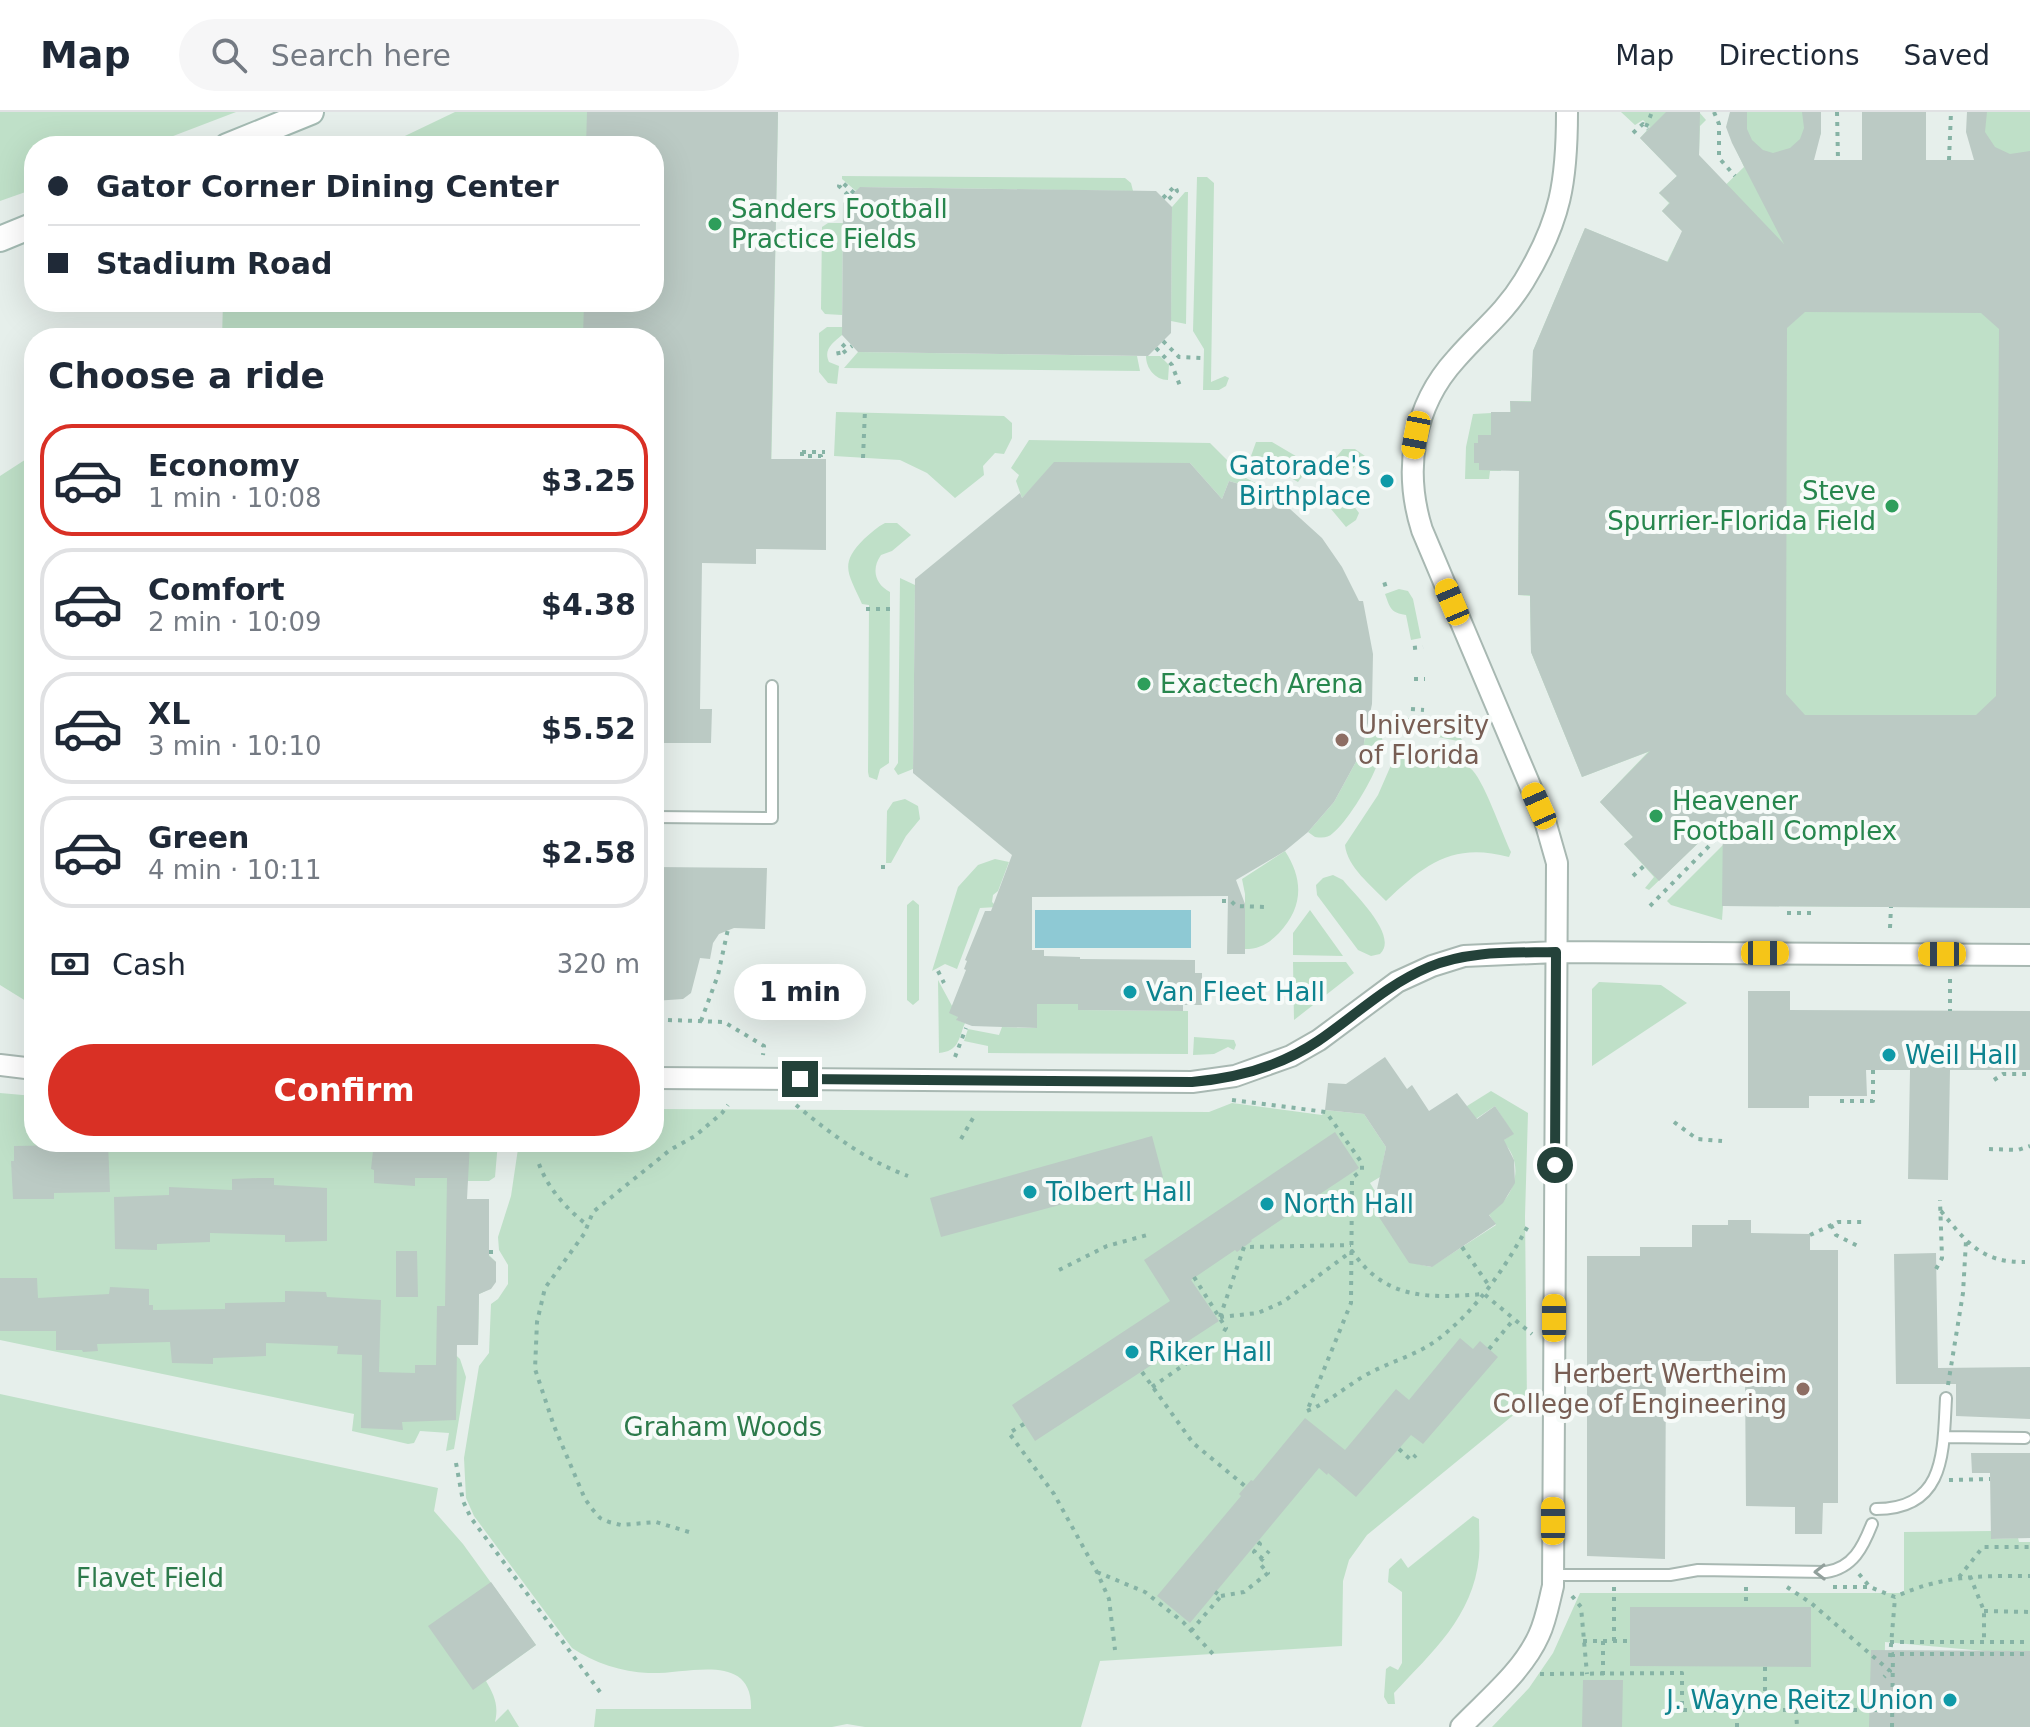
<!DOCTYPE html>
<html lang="en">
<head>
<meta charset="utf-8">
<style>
  body { margin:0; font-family:"DejaVu Sans",sans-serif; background:#f6f6f7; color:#1f2937; height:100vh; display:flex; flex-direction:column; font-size:30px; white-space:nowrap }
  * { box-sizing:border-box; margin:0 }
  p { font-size:26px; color:#747a83 }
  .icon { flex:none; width:44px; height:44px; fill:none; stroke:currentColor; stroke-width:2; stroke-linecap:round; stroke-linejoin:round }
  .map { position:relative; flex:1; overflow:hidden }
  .drawer { position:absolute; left:24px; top:216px; width:640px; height:824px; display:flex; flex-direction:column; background:#fff; border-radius:32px; box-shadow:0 8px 32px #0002 }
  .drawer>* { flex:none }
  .top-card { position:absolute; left:24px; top:24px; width:640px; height:176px; border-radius:32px; box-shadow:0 8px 32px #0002; display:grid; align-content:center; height:176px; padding:0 24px; background:#fff }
  .end { position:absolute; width:36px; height:36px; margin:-18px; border:10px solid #24423a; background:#fff; box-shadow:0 0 0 4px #fff }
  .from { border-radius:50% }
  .bubble { position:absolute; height:56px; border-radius:28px; background:#fff; box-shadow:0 8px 32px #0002; font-size:26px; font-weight:600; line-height:56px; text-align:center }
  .car { position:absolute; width:24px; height:48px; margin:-24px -12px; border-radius:10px; box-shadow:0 0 6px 2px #0007; background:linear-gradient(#f5c518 24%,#345 0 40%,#f5c518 0 76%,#345 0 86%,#f5c518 0) }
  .top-card b { display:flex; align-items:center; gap:28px; height:76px; font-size:30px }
  .top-card b+b { border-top:2px solid #e0e1e3 }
  .top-card i { width:20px; height:20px; background:#1f2937 }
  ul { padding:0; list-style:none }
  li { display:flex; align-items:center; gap:24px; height:112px; margin:0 16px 12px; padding:0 8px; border:4px solid #e0e1e3; border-radius:32px }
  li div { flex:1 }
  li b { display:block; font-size:30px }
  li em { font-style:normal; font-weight:600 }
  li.on { border-color:#d93025 }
  li>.icon { width:72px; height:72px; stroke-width:1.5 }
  h2 { padding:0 24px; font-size:36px; line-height:96px }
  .pay { display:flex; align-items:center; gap:20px; height:88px; padding:0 24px; font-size:30px }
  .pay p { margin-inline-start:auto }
  .primary-button { display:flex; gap:16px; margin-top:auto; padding:16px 24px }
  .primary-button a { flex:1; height:92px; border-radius:48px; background:#d93025; color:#fff; font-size:32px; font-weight:600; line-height:92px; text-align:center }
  header { display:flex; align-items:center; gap:48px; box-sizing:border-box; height:112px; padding:0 40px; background:#fff; border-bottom:2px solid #e0e1e3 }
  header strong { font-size:38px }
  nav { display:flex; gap:44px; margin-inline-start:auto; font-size:28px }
  .search { width:560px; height:72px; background:#f6f6f7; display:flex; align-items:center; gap:20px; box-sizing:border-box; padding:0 28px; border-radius:44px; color:#747a83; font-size:30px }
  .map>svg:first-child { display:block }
  .green { fill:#bfe0c8 }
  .water { fill:#8ec9d4 }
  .building { fill:#bbcac4; fill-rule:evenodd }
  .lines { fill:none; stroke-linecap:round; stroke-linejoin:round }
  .service-casing { stroke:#a8b8b2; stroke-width:14 }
  .minor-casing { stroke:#a8b8b2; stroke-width:24 }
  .secondary-casing { stroke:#a4bbb3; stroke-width:28 }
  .path { stroke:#86b3a5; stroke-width:4; stroke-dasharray:4 6; stroke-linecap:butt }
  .service { stroke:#fff; stroke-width:10 }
  .minor { stroke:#fff; stroke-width:20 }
  .secondary { stroke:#fff; stroke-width:24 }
  .oneway { stroke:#92a09c }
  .route { stroke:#24423a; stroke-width:10 }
  .leisure-dot { fill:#2e9e5b; stroke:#f7fbf9; stroke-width:3 }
  .culture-dot { fill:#0f9aa8; stroke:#f7fbf9; stroke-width:3 }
  .education-dot { fill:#8d6e63; stroke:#f7fbf9; stroke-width:3 }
  .labels { text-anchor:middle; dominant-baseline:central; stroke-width:8; stroke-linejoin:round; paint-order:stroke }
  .leisure-label { font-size:26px; fill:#27864d; stroke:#f7fbf9; text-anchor:start }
  .culture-label { font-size:26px; fill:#0d838f; stroke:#f7fbf9; text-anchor:start }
  .education-label { font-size:26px; fill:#785e54; stroke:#f7fbf9; text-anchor:start }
  .park-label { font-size:26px; fill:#2d7a4b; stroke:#f7fbf9 }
</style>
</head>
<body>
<header>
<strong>Map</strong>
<div class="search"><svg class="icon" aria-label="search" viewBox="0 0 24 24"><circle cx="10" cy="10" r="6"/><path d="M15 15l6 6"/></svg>Search here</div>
<nav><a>Map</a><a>Directions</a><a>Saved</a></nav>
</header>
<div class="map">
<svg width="2030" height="1615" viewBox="0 0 2030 1615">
  <rect width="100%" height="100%" fill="#e6efeb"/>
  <path class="green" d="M0,0H236L147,34H34V77L0,89Z
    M455,0H778L771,370L654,226H222L223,190H654V34H384Z
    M1621,0H1699L1706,8L1700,14L1699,43L1708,90L1744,55L1729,22L1730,0H1821V21L1809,54L1832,55L1833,48H1862V0H1926V48H1955L1978,56L1967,20L1968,0H2030V796L1723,794L1722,808L1671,793L1667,789L1725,731L1712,718L1649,778L1645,776L1654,765L1624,732L1633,725L1600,690L1648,640L1582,665L1531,540L1530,484L1518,483L1519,355H1501V359H1490L1489,367H1465L1466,335L1473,302L1510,300V289H1531L1533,239L1585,116L1667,150L1678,128L1685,122L1662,99L1669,91L1659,81L1677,64L1640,26L1650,15L1643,8L1635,13Z
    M842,64L1125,66L1131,71L1133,79L861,75L856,79L842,67Z
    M1197,65H1207L1214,71L1211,270L1225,264L1229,266L1226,274L1219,278H1203L1204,237L1193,219Z
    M1185,80H1188L1186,212L1171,209L1172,95Z
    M828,111H843L842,203L825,202L821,197L822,115Z
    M827,215H842V223C833,231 823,237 829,250L839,254L837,272L828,271L819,260V221Z
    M858,240L1137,244L1140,259L844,256Z
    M1146,244H1160L1169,253L1168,268C1155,268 1146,256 1146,244Z
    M836,300L1004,304L1012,311V326L1004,342L995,341L983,354L984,363L955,386L927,361L900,348L834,344Z
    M1029,328L1210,331L1244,365L1271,379L1291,394L1290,397L1248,371L1246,374L1229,369L1222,387L1190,351H1055L1022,386L1016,369L1019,363L1011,356Z
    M1256,330H1272L1311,353L1298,370L1251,344Z
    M1343,337H1355L1365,344L1348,362L1333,349Z
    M34,342V894L0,873V364Z
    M1346,383L1359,401L1356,408L1346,415L1331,397Z
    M885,411H897L911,423L892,439L881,443C871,457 875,472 890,480L889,651L880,657L877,668L869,665L868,660L869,493L862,492C849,462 838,453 864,427C871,421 877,415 885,411Z
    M900,466L915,473L913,657L898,663L894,657L898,651Z
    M1399,477L1408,479L1413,487L1421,526L1411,528L1406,503C1391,501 1390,496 1385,482Z
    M1413,604L1454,613L1463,630L1402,618L1404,608Z
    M1369,614C1375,616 1380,619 1382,626C1388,646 1349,709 1333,721C1328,726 1323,726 1315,725L1308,720L1334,690L1358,646L1363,645L1364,630Z
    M1403,641C1420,643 1456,647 1470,656C1483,665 1502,722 1511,740L1509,745C1453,730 1425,752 1386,789C1372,774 1347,755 1345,733L1378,683L1395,644Z
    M905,687L918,694L920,707L906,724L891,751H886L887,699L893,690Z
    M1285,739C1304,768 1303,796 1279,821C1269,831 1260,837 1245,837V782L1242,767Z
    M995,747L1009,750L998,779L993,783L992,790L997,795L980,796L957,857L945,852L932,859L958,775L978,753Z
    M1333,763L1343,768C1356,784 1399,824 1380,842L1371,844L1358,838L1317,783L1316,773L1323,766Z
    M913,788L919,793V888L913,893L907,888V793Z
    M1310,798L1343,844L1293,843V821Z
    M1293,850H1346L1354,861L1294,908Z
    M938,868L958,905L957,908L965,911C958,928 959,939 939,941Z
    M1036,869L1078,892V898L1188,899V942L988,941V934L964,929L968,917L999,923L1002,915L1037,916Z
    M1599,870L1661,873L1687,891L1592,954V877Z
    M1194,925L1234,928L1236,933L1234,938L1228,935L1214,942L1193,943Z
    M1491,979L1528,1001L1525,1104L1527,1292L1367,1423L1349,1448L1343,1469L1342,1534L1100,1549L1081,1615H865L847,1612L832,1615H594L596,1597H751C753,1538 685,1563 648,1561C622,1560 594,1551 572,1536L474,1404L466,1386L464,1346L479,1254L489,1241L491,1192L498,1187L508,1172V1153L499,1138L498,1125L511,1084L519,1030H654V997L1209,1000L1232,991L1322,1003L1325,998L1364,1002L1386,1035L1380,1065L1370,1071L1383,1092L1409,1150L1431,1155L1496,1113L1488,1101C1514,1089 1527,1052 1502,1029L1513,1022L1495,994L1461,1017L1467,994Z
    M0,981L34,984V1030H498L495,1065L489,1069H466V1087H489V1143L496,1150C496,1168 496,1175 479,1182L478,1233H445L460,1247L466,1265L454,1337L446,1339L449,1321L420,1319L414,1331L408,1332L352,1319L354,1302L0,1228Z
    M0,1282L438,1376L434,1399L463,1432L536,1533L486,1569C494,1583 499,1593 495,1610L508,1597L519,1615H0Z
    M1473,1404L1479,1407C1479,1420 1480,1433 1479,1445C1473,1505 1432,1540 1394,1581L1395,1592H1388L1384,1585L1386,1557L1390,1554L1398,1558L1402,1551V1480L1388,1470L1389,1457L1401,1446L1408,1456Z
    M1991,1419V1427L2018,1426L2019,1430H2030V1539H1984L1885,1530L1884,1615H1492L1529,1576L1553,1541L1580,1481H1904V1420Z"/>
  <path class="water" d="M1035,798H1191V836H1035Z"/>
  <path class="building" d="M587,0H778L771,347H826V438L756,437V452L702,451L700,597H712L711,631H654V226H583L584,190H654V34H586Z
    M1666,0H1700L1699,43L1784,132L1732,31L1726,15L1730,0H1747V17L1752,28L1763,38L1773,41L1790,36L1800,27L1804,16L1802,0H1821V21L1814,48H1862V0H1926V48H1974L1966,20L1967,0H1987L1985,20L1995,35L2010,42L2030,39V796L1722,794L1723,707L1659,769L1624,732L1633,725L1600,690L1650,639L1582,665L1531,540L1530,483H1518L1519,359L1479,358V351H1474V331H1478V323H1491V300H1511L1510,289L1531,290L1533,239L1585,116L1668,150L1682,119L1662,99L1670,91L1659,81L1677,64L1640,26ZM1805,200L1981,201L1999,217L1996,584L1976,603H1805L1786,582L1787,216Z
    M860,75L1156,79L1172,95L1171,221L1148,244L858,240L842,223L843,91Z
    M1054,350L1190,351L1222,387L1229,369L1246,374L1247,371L1290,397L1322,426L1342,455L1359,489H1363L1373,542L1372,592L1364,630L1363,646H1358L1334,690L1308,720L1285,739L1236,768L1245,792V842H1227L1228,784L1032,785V838H1044V844L1080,845V847L1195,848V861H1202V893H1183V899L1078,898V892H1037V916L972,914L956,908L958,905L949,901L966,858L964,857L967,849L965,848L985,799H991L1012,743L913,661L915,467L1020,381L1022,386Z
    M654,755L767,756L765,817L734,816L719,822L713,831L710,847L700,846L691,881L683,887L654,889Z
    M1748,879H1790V898L2030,899V958H1950L1948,1068L1908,1067L1910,958H1866L1867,984H1809V996H1748Z
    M1385,945L1407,977L1412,973L1429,999L1457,981L1477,1007L1495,994L1514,1022L1504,1028L1514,1048L1515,1071L1503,1091L1489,1103L1496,1112L1432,1155L1409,1151L1375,1099L1383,1092L1376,1082L1386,1035L1364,1002L1325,998L1328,971L1346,972Z
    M1335,1020L1359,1056L1251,1128L1252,1129L1237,1140L1235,1138L1191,1168L1219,1209L1035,1329L1012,1293L1170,1189L1144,1148Z
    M1152,1024L1163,1065L941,1125L930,1086Z
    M67,1030H108L110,1080L54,1081V1087H13L11,1049H14V1034L67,1033Z
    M374,1030H470L467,1087H489V1144L496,1150V1170L491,1177L479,1182L478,1233H457L456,1308L402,1310L403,1318L361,1316L362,1243L337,1242L338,1234L266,1231V1244L213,1246V1252L172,1251L170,1230L97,1232L98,1239L83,1240L82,1238H56V1219H0V1166H37L38,1186L109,1182L110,1175L149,1177V1193H153V1198L225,1197V1191L285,1190V1179L326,1180L327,1185L381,1188L379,1260L415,1261V1253H436L437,1194H445L447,1066H415V1074L374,1071V1058L371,1057Z
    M258,1066H274V1073L327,1076V1129L285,1130V1123L210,1121V1130L157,1132V1138L115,1137L114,1085L169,1083V1075L232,1078V1067Z
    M1728,1108H1751V1121L1810,1122V1138H1838V1391H1823L1822,1422H1795V1395L1746,1394L1745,1262H1730V1249H1668V1253H1666L1665,1447L1587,1444V1144H1640V1135H1692V1113H1728Z
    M396,1139H417L418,1185H396Z
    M1936,1141L1938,1256L2030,1255V1307L1956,1304V1272H1896L1894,1142Z
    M1460,1226L1473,1237L1480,1229L1498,1245L1423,1332L1411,1323L1356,1385L1328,1361L1327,1363L1319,1356L1190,1511L1157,1484L1241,1384L1239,1382L1251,1368L1253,1369L1305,1306L1345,1338L1396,1277L1409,1288Z
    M1971,1341H2030V1426L1991,1427L1990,1361H1972Z
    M491,1470L536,1533L473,1578L428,1514Z
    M1630,1495H1811V1555L1630,1554Z
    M1871,1538L2030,1539V1615H1869Z
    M1583,1568H1623L1622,1615H1582Z"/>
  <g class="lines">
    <g class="service-casing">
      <path id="service" d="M654,705L772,706V574
        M1944,1325L2025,1326
        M1876,1397C1946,1397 1943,1340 1946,1286
        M1553,1463H1670L1698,1458L1826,1460C1853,1456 1863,1435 1872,1412"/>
    </g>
    <g class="minor-casing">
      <path id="minor" d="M0,953L34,957
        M654,966L1192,970L1235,964L1291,944L1319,928L1397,870L1432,854L1464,844L1556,840L2030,843
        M1461,1615C1488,1587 1523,1559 1539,1523C1546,1508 1549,1490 1553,1474L1557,751L1545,709L1422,418C1403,358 1413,294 1456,247C1481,218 1503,203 1524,169C1561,108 1567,69 1567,0"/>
    </g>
    <g class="secondary-casing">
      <path id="secondary" d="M227,34L311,0
        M0,127L34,113"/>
    </g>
    <path class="path" d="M1714,0L1719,12V46L1735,64
      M1837,0L1838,48
      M1646,15L1652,0
      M1633,21L1643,12L1648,17
      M1949,48L1951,0
      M848,83L839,74L840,71H843L854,81
      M1163,86L1175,74L1177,79L1168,88
      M1163,229L1179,245L1201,246
      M845,232L838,239L839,244L852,234
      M1156,236L1172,253L1180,274
      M802,340V344H821V347
      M802,340H825
      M863,346L865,298
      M1383,473L1389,471
      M866,497H894
      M1413,536L1423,535
      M1414,567H1425
      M1411,597L1424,598
      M881,755H891
      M1633,764L1644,754
      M1222,789H1231L1236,794L1266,795
      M1650,794L1718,725
      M1787,801H1813
      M1890,816L1891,795
      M938,859L944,871
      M1950,867V899
      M668,908L724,910L764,934L763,943
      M701,909L718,863L728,817
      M955,945L966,916
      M1994,968L2003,962H2026
      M1232,988L1326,1000L1362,1051V1058L1352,1066L1351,1191L1307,1299
      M1840,989H1873V958
      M796,993C831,1022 865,1048 908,1064
      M1674,1010L1697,1027L1722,1029
      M961,1027L973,1006
      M1989,1037L2018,1038L2030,1034
      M539,1052C548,1077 567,1097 587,1113
      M1941,1099C1966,1130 1982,1151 2025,1150
      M1831,1113L1836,1123L1860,1135
      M1810,1123L1838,1110H1862
      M1462,1135L1490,1175
      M489,1140H494
      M1936,1157L1942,1146L1940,1088
      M1059,1158L1107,1134L1151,1122
      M1194,1165L1226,1216L1221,1224
      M1220,1205L1258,1201L1283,1190L1352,1139C1386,1189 1430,1186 1484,1182L1532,1222
      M1220,1205L1244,1135L1351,1133
      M1489,1237L1514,1207
      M1142,1260L1193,1331L1245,1374
      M1948,1273L1963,1181L1966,1129
      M1152,1275L1210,1235
      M1307,1299C1329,1290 1344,1276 1364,1264C1388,1250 1419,1243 1441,1225C1479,1195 1507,1153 1530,1110
      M1024,1312L1009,1321L1054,1382L1097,1460L1109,1487L1115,1538
      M1399,1337L1411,1348L1416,1343
      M456,1351L463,1389L471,1406L603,1584
      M1949,1368L1990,1367
      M689,1420L656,1410L621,1413L609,1410L600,1406L593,1398L585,1387L554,1314L535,1257L537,1210L545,1176L584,1122L593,1100L670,1038L695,1024L722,1001L728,993
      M1258,1430L1260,1432L1254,1440L1263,1447
      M1097,1460L1145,1480L1183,1510L1213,1542
      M1859,1462L1870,1475L1895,1485C1942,1463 1980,1464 2030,1464
      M1970,1464L1984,1499V1530
      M1959,1465L1983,1435H2030
      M1746,1475V1495
      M1787,1475L1811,1491L1890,1559L1884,1565
      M1833,1475H1869
      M1221,1484L1244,1480L1268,1461L1259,1451L1269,1439
      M1572,1484L1581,1495L1587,1562
      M1984,1499L2030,1500
      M1191,1519L1221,1484L1215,1480
      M1583,1529H1630
      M1603,1529V1568
      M1614,1529V1475
      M1890,1530H2030
      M1890,1545L1895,1486
      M1765,1555V1598
      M1540,1562L1682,1561V1598H1889
      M1796,1598L1797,1615
      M1737,1615V1598
      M1892,1615L1893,1542H2030"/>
    <use href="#service" class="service"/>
    <use href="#minor" class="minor"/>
    <use href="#secondary" class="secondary"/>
  </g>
  <defs><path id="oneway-chevron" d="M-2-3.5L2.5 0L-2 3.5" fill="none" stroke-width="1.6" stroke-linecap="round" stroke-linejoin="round" transform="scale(2)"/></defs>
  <use class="oneway" href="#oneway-chevron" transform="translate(1820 1460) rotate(179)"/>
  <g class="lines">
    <path class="route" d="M800,967L1192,970C1236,966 1281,954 1318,929C1356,903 1386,873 1429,855C1469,838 1514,841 1556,840L1555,1053"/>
  </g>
  <g class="leisure-dot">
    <circle cx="715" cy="112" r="8"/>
    <circle cx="1892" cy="394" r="8"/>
    <circle cx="1144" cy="572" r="8"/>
    <circle cx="1656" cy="704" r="8"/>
  </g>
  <g class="culture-dot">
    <circle cx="1387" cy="369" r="8"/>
    <circle cx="1130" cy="880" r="8"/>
    <circle cx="1889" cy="943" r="8"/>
    <circle cx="1030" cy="1080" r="8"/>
    <circle cx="1267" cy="1092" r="8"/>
    <circle cx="1132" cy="1240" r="8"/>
    <circle cx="1950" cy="1588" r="8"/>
  </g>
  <g class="education-dot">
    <circle cx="1342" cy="628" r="8"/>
    <circle cx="1803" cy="1277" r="8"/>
  </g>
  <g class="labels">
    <g class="leisure-label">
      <text x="731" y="97">Sanders Football<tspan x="731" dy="30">Practice Fields</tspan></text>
      <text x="1876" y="379" text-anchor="end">Steve<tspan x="1876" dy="30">Spurrier-Florida Field</tspan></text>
      <text x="1160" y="572">Exactech Arena</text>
      <text x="1672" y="689">Heavener<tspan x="1672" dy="30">Football Complex</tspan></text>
    </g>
    <g class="culture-label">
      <text x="1371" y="354" text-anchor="end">Gatorade's<tspan x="1371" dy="30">Birthplace</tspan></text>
      <text x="1146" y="880">Van Fleet Hall</text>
      <text x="1905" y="943">Weil Hall</text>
      <text x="1046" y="1080">Tolbert Hall</text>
      <text x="1283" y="1092">North Hall</text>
      <text x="1148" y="1240">Riker Hall</text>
      <text x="1934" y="1588" text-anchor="end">J. Wayne Reitz Union</text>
    </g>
    <g class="education-label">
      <text x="1358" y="613">University<tspan x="1358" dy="30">of Florida</tspan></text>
      <text x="1787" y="1262" text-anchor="end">Herbert Wertheim<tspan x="1787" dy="30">College of Engineering</tspan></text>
    </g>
    <g class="park-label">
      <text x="723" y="1315">Graham Woods</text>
      <text x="150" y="1466">Flavet Field</text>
    </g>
  </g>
</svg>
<i class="end from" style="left:1555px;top:1053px"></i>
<i class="end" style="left:800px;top:967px"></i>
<div class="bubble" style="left:734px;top:852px;width:132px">1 min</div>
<i class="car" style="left:1416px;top:323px;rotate:191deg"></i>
<i class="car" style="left:1452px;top:490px;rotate:337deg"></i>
<i class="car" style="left:1539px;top:694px;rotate:336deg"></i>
<i class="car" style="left:1765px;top:841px;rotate:90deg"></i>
<i class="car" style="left:1942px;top:842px;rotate:270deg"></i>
<i class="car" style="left:1554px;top:1206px;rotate:0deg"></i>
<i class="car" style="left:1553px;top:1409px;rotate:0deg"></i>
<div class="top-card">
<b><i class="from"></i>Gator Corner Dining Center</b>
<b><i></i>Stadium Road</b>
</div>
<section class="drawer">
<h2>Choose a ride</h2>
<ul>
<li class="on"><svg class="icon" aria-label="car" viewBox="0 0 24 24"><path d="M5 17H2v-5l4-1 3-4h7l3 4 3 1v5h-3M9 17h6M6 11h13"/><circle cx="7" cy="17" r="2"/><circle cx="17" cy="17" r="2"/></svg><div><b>Economy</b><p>1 min · 10:08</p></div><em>$3.25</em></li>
<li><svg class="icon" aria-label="car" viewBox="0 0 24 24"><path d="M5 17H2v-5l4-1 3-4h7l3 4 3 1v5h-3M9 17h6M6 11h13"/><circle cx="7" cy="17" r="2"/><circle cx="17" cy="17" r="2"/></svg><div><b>Comfort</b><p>2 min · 10:09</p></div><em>$4.38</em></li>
<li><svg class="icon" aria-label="car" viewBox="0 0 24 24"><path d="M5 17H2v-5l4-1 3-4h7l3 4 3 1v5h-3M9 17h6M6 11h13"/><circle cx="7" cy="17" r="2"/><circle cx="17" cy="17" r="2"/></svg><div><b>XL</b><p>3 min · 10:10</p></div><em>$5.52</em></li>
<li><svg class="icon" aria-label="car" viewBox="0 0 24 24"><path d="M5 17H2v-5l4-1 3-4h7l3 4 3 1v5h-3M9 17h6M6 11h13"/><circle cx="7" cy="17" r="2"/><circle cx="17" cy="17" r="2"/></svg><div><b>Green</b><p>4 min · 10:11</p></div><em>$2.58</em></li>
</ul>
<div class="pay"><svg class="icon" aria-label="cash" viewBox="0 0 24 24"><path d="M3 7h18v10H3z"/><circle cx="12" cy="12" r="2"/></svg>Cash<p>320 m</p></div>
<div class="primary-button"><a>Confirm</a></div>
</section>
</div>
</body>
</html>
